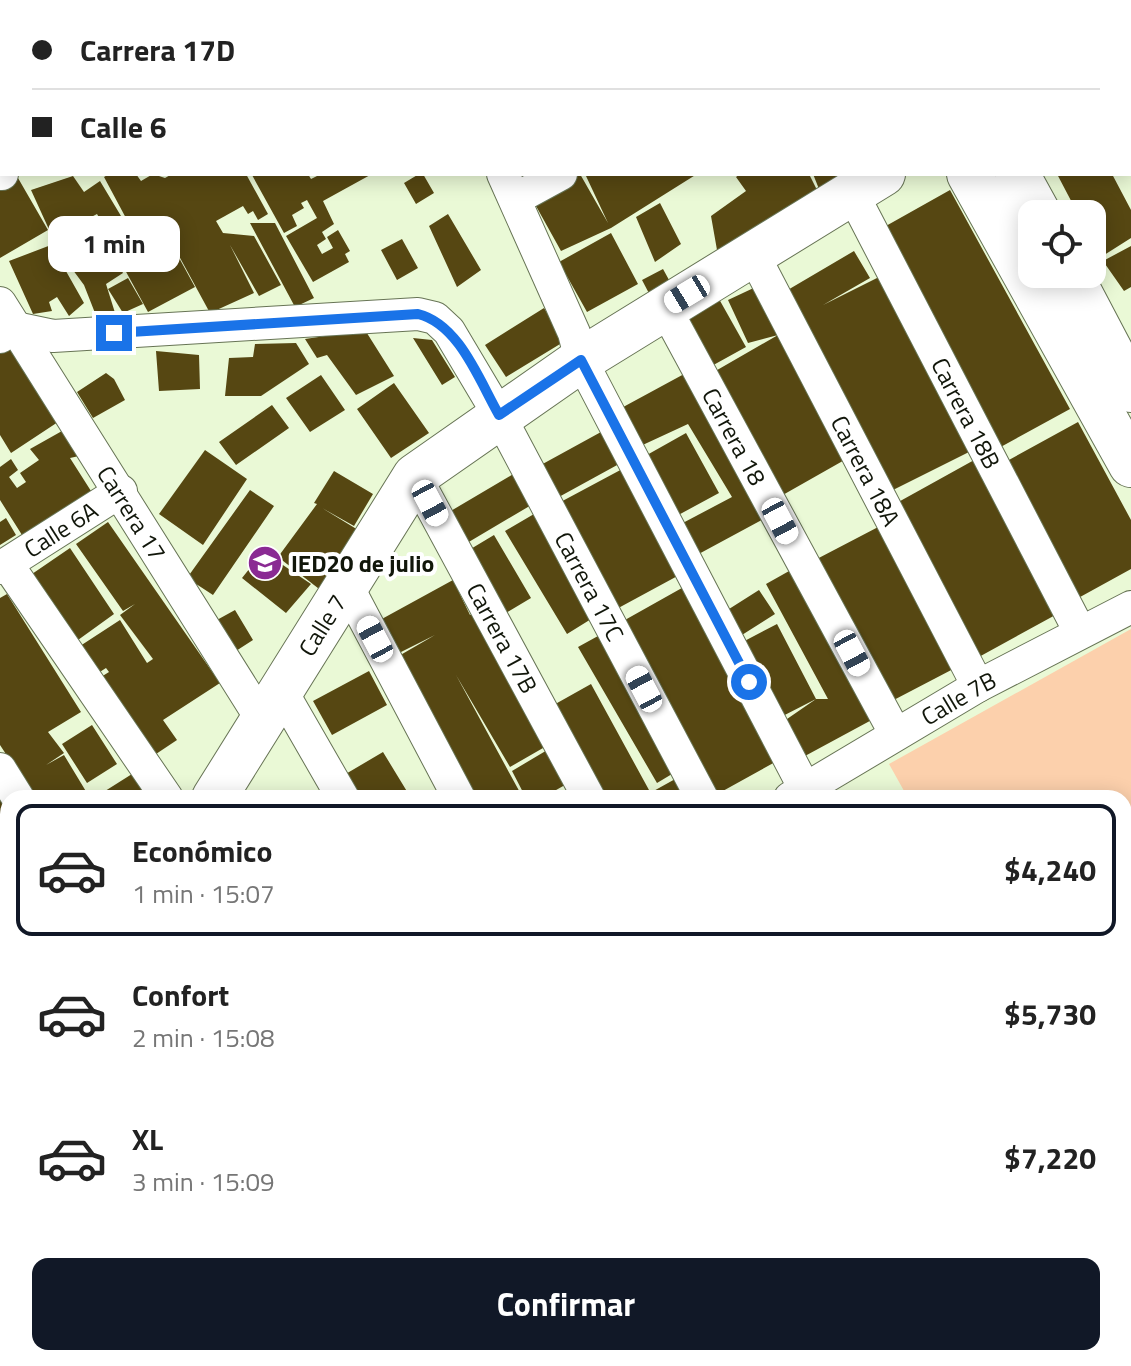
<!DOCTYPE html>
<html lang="es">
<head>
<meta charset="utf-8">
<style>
  body { margin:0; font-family:"Titillium Web",sans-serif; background:#f6f6f6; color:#222; height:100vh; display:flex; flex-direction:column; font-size:30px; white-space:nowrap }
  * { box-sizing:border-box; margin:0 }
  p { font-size:26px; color:#767676 }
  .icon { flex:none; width:44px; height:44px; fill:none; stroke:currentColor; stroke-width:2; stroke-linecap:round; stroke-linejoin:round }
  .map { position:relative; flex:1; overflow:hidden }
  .sheet { position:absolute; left:0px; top:790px; width:1132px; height:576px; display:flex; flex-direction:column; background:#fff; border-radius:24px 24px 0 0; box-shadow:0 4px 20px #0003 }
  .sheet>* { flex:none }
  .hud { position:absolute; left:0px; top:0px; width:1132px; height:176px; box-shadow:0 4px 20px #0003; display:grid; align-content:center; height:176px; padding:0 32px; background:#fff }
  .buttons { position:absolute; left:1018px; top:200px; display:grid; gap:16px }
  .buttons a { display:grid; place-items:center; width:88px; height:88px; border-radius:16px; background:#fff; box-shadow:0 4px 20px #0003; font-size:40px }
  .end { position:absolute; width:36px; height:36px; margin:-18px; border:10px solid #1a73e8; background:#fff; box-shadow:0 0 0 4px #fff }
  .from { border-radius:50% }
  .bubble { position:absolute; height:56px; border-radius:16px; background:#fff; box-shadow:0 4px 20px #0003; font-size:26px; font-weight:700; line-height:56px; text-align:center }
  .car { position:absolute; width:24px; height:48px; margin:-24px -12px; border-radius:10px; box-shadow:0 0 6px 2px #0007; background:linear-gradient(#fff 24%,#345 0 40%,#fff 0 76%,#345 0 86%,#fff 0) }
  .hud b { display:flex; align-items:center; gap:28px; height:76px; font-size:30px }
  .hud b+b { border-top:2px solid #e0e0e0 }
  .hud i { width:20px; height:20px; background:#222 }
  ul { padding:14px 0 0; list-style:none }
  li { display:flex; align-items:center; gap:24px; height:132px; margin:0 16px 12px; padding:0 16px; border:4px solid transparent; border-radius:16px }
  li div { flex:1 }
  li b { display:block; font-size:30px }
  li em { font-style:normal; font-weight:700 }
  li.current { border-color:#111827 }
  li>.icon { width:72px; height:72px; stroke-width:1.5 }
  .primary-button { display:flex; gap:16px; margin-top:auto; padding:16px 32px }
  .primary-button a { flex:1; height:92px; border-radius:16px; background:#111827; color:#fff; font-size:32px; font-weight:700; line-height:92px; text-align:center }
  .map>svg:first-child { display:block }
  .green { fill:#fcd0ac }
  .building { fill:#564712 }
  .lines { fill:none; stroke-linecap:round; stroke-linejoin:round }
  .street-casing { stroke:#677455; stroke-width:34 }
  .secondary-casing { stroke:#677455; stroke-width:46 }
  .street { stroke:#fff; stroke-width:32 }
  .secondary { stroke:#fff; stroke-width:44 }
  .route { stroke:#1a73e8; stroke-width:10 }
  .labels { text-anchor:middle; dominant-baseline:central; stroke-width:8; stroke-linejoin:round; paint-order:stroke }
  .street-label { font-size:24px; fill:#11160a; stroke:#fff }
  .poi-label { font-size:24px; font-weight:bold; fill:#11160a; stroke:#fff; text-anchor:start }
</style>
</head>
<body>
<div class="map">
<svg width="1131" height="1366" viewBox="0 0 1131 1366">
  <rect width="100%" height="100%" fill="#eaf9d6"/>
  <path class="green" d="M1131,629V920L1124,924V798H908L889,764Z"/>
  <path class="building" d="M109,174H136L141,181L153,174L165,178L172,174H246L268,214L258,220L253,211L248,214L243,206L216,221L223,233L254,236L281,285L259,296L230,245L254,293L210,313L160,221L135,235L104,177Z
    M308,174L311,179L321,174H372L323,201L334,224L322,232L326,239L317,245L322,254L333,248L327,237L338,230L350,251L345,254L349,262L313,282L286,236L317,218L307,200L301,203L304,208L292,215L297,226L284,233L252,175Z
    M419,174H423L434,193L416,204L404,183Z
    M569,174H580L608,223L586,176L697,174L611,228L561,251L531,197Z
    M740,174H809L820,196L717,250L711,216L746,191L736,177Z
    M813,174H836L841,182L821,194Z
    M1057,174H1112L1131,210V238L1101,257L1092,240V214H1078Z
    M73,176L84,192L100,181L130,231L124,235L119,228L109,235L97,214L76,225L87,245L77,250L69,236L57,247L31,190Z
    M18,178L48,230L0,258V188Z
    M950,190L1070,409L997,449L877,231Z
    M660,203L681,244L655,262L636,217Z
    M448,214L481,270L457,287L429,226Z
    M250,223H275L314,298L295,307Z
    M611,233L638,284L587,312L559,262Z
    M166,234L195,287L148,312L113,248L136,235L142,247Z
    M402,239L418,268L397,280L381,250Z
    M51,245L58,257L89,248L103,269L116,260L123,273L106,284L116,316L95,313L84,285L67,262L58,257L84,303L69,316L57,297L49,302L52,311L33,314L9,261Z
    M1131,246V287L1124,291L1103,261Z
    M854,251L870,278L823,305L879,277L969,452L889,492L786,291Z
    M663,269L674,289L653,301L642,280Z
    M128,278L143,304L123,313L108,289Z
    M760,285L778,335L748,343L728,300Z
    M719,299L746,347L708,368L681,320Z
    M544,308L565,341L506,377L485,345Z
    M365,330L394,376L356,395L327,355L317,358L305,339Z
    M778,335L848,458L781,496L712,373Z
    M413,338L432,340L455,377L442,385Z
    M296,343L309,364L261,396H225L229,358L253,357L255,344Z
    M8,346L58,422L11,453L0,435V351Z
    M156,351L199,355L200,389L159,391Z
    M697,367L773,514L695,556L679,525L732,497L688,424L634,449L614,412Z
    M106,373L114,379L125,400L93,418L77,392Z
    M321,375L345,410L310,432L286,398Z
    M394,383L429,433L391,458L357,409Z
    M272,405L289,428L236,465L219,442Z
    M1078,422L1131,520V569L1071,602L998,466Z
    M62,431L79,456L70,458L91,491L22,535L0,500V467L11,459L18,470L9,477L17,488L26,482L20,473L39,460L30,449Z
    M601,432L619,464L557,498L539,466Z
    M686,433L719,493L671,519L638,460Z
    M205,450L247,479L203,545L159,514Z
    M976,459L1059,613L977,658L893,505Z
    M626,467L683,573L611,612L555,505Z
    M334,471L373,494L354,526L322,508L363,533L323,592L278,557L317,504L314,503Z
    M515,473L533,504L462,546L444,515Z
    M250,490L274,506L213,595L187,578Z
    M534,514L596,616L567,634L505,531Z
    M6,518L16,535L0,545V522Z
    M108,522L220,683L163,720L177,740L153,756L101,677L109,672L106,668L95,675L77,648L120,620L147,663L153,659L120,615L135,604L123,611L76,544Z
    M882,525L957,667L888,703L813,561Z
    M494,535L531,598L501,616L464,553Z
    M70,548L114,614L78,640L32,574Z
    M266,548L274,559L311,584L286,613L242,578Z
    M798,566L879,716L792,763L774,728L816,699L773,721L735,646L777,624L816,699H828L766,584Z
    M453,580L470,615L475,613L550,744L510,767L456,675L523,798H470L397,657L435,635L399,653L380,620Z
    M689,584L786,756L712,797L616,625Z
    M759,590L775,614L734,640L718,616Z
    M7,594L81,712L48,732L64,753L46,765L64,755L90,798H35L0,745V598Z
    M235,610L253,640L225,658L206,626Z
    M598,636L677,771L657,783L578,647Z
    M369,671L387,705L332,735L313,701Z
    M591,684L649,790L634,798H600L550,707Z
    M92,725L117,764L87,783L62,744Z
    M554,746L572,781L542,798H526L512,771Z
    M383,752L411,798H357L344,775Z
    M132,774L147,798H94Z
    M677,778L689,798H641Z
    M0,795L8,810V830L0,834Z
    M8,835V857L0,862V840Z
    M8,868V928L0,916V873Z
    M0,930L8,938V967L2,971L8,981V1027L0,1033Z
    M1131,1086V1122L1124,1126V1090Z
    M0,1224L8,1236V1274L0,1279Z
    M1131,1281V1359L1120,1366H1069L1064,1358H1124V1285Z
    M112,1358H132L137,1366H99Z
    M163,1358H206L211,1366H169Z
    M422,1358H444L448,1365L405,1366Z
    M464,1358H491L495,1366H449Z
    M509,1358H555L539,1366H514Z
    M560,1358H671L676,1366H565Z
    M678,1358H732L737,1366H683Z
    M1026,1358H1056L1061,1366H1031Z"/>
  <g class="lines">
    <g class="street-casing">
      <g id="street">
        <path d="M406,0L407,2"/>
        <path d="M497,2L509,0"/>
        <path d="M0,17H2"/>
        <path d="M1130,25H1131"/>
        <path d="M1130,127L1131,129"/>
        <path d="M0,174H2"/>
        <path d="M503,174L574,333L581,360L805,789"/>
        <path id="s1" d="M852,193L1080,632"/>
        <path d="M517,198L561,174"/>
        <path id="s2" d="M753,254L978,686"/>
        <path id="s3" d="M0,303L264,723"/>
        <path id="s4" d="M665,308L895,733"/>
        <path id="s5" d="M0,337L15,328L53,336L418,314L435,318L449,331L499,415L702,798"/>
        <path id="s6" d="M415,476L589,798"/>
        <path d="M7,564L167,798"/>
        <path id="s7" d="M0,568L121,491"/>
        <path d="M347,586L459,798"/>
        <path d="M282,692L343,798"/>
        <path d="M0,769L18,798"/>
        <path id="s8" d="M790,798L978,686L1131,607"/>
        <path d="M1124,960L1131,972"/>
        <path d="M0,1115L8,1128"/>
        <path d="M1124,1207L1131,1204"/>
        <path d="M152,1358L157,1366"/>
        <path d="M501,1358L505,1366"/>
        <path d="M753,1358L757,1366"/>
        <path d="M890,1358L895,1366"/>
        <path d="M1018,1358L1023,1366"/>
        <path d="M356,1366L372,1358"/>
      </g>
    </g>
    <g class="secondary-casing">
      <g id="secondary">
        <path d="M873,0L874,2"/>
        <path d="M926,0L927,2"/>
        <path d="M969,174L1131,465"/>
        <path d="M1017,174L1039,214"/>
        <path d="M1070,274L1131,390"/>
        <path id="s9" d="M214,798L415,476L581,360L883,174"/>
        <path d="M0,1059L8,1053"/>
      </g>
    </g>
    <use href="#street" class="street"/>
    <use href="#secondary" class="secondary"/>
  </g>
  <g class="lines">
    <path class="route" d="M114,333L418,314C459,324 479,380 499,415L581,360L749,682"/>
  </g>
  <defs>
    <g id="school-disc" transform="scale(1.8)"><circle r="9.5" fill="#8a2a93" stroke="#fff"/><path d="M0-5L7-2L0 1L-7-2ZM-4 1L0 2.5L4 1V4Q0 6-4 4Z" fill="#fff"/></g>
  </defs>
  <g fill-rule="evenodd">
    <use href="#school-disc" x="265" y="563"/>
  </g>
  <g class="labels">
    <g class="street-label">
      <text stroke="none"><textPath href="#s1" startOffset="248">Carrera 18B</textPath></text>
      <text stroke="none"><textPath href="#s4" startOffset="146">Carrera 18</textPath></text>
      <text stroke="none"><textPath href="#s2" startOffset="244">Carrera 18A</textPath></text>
      <text stroke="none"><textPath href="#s3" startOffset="248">Carrera 17</textPath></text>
      <text stroke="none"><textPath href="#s7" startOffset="72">Calle 6A</textPath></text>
      <text stroke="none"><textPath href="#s5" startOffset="750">Carrera 17C</textPath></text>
      <text stroke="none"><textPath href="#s9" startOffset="204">Calle 7</textPath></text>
      <text stroke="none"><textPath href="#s6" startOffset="184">Carrera 17B</textPath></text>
      <text stroke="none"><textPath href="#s8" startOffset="196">Calle 7B</textPath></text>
    </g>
    <g class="poi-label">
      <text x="291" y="563">IED20 de julio</text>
    </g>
  </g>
</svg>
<div class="buttons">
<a><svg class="icon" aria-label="locate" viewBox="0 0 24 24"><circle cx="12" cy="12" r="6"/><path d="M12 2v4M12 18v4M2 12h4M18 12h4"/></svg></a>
</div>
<i class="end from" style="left:749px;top:682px"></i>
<i class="end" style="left:114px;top:333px"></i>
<div class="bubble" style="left:48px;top:216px;width:132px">1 min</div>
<i class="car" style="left:687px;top:294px;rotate:239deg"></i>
<i class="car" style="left:430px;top:503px;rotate:152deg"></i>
<i class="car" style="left:780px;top:521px;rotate:152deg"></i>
<i class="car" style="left:375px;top:639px;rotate:332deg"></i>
<i class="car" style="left:852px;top:653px;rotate:152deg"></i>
<i class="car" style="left:644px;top:689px;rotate:332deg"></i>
<div class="hud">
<b><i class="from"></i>Carrera 17D</b>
<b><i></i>Calle 6</b>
</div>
<section class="sheet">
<ul>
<li class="current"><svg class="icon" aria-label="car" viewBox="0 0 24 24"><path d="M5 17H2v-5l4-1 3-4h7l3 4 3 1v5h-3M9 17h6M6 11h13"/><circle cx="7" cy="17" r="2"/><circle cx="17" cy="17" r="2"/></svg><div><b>Económico</b><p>1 min · 15:07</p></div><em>$4,240</em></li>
<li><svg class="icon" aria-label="car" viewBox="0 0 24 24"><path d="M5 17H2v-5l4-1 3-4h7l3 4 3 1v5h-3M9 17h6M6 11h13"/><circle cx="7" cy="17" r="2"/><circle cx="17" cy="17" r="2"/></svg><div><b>Confort</b><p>2 min · 15:08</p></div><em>$5,730</em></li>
<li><svg class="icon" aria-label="car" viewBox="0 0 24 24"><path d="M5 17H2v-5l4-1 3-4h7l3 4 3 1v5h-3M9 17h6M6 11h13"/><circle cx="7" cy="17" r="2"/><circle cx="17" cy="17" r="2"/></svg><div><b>XL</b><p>3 min · 15:09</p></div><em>$7,220</em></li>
</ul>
<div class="primary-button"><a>Confirmar</a></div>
</section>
</div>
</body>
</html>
